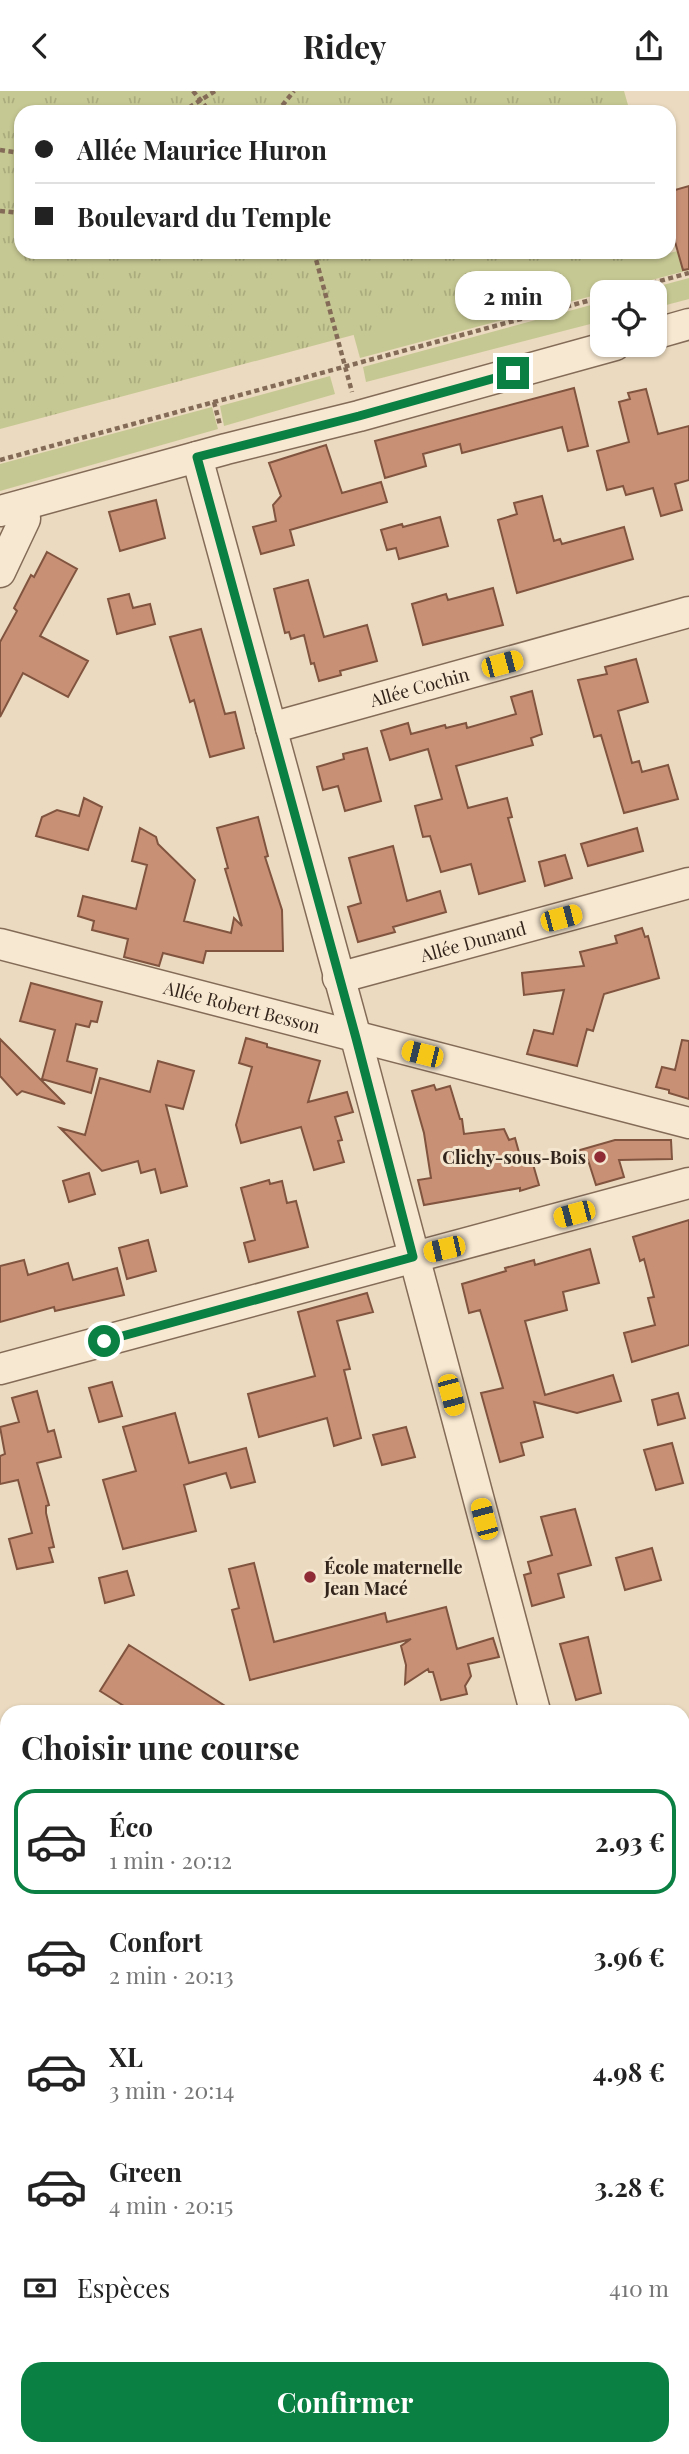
<!DOCTYPE html>
<html lang="fr">
<head>
<meta charset="utf-8">
<style>
  body { margin:0; font-family:"Playfair Display",serif; background:#f2f2f2; color:#222; height:100vh; display:flex; flex-direction:column; font-size:26px; white-space:nowrap }
  * { box-sizing:border-box; margin:0 }
  p { font-size:23px; color:#767676 }
  .icon { flex:none; width:38px; height:38px; fill:none; stroke:currentColor; stroke-width:2; stroke-linecap:round; stroke-linejoin:round }
  .map { position:relative; flex:1; overflow:hidden }
  .drawer { position:absolute; left:0px; top:1614px; width:690px; height:751px; display:flex; flex-direction:column; background:#fff; border-radius:21px 21px 0 0; box-shadow:0 2px 5px #0004 }
  .drawer>* { flex:none }
  .top-card { position:absolute; left:14px; top:14px; width:662px; height:154px; border-radius:21px; box-shadow:0 2px 5px #0004; display:grid; align-content:center; height:154px; padding:0 21px; background:#fff }
  .tools { position:absolute; left:590px; top:189px; display:grid; gap:14px }
  .tools a { display:grid; place-items:center; width:77px; height:77px; border-radius:14px; background:#fff; box-shadow:0 2px 5px #0004; font-size:35px }
  .end { position:absolute; width:32px; height:32px; margin:-16px; border:9px solid #0b8043; background:#fff; box-shadow:0 0 0 4px #fff }
  .from { border-radius:50% }
  .bubble { position:absolute; height:49px; border-radius:21px; background:#fff; box-shadow:0 2px 5px #0004; font-size:23px; font-weight:700; line-height:49px; text-align:center }
  .car { position:absolute; width:21px; height:42px; margin:-21px -10px; border-radius:9px; box-shadow:0 0 5px 2px #0007; background:linear-gradient(#f5c518 24%,#345 0 40%,#f5c518 0 76%,#345 0 86%,#f5c518 0) }
  .top-card b { display:flex; align-items:center; gap:24px; height:66px; font-size:26px }
  .top-card b+b { border-top:2px solid #e0e0e0 }
  .top-card i { width:18px; height:18px; background:#222 }
  ul { padding:0; list-style:none }
  li { display:flex; align-items:center; gap:21px; height:105px; margin:0 14px 10px; padding:0 7px; border:4px solid transparent; border-radius:21px }
  li div { flex:1 }
  li b { display:block; font-size:26px }
  li em { font-style:normal; font-weight:700 }
  li.current { border-color:#0b8043 }
  li>.icon { width:63px; height:63px; stroke-width:1.5 }
  h2 { padding:0 21px; font-size:32px; line-height:84px }
  .pay { display:flex; align-items:center; gap:18px; height:77px; padding:0 21px; font-size:26px }
  .pay p { margin-inline-start:auto }
  .cta { display:flex; gap:14px; margin-top:auto; padding:14px 21px }
  .cta a { flex:1; height:80px; border-radius:21px; background:#0b8043; color:#fff; font-size:28px; font-weight:700; line-height:80px; text-align:center }
  header { display:flex; justify-content:space-between; align-items:center; height:91px; padding:0 21px; background:#fff; font-size:32px; font-weight:700 }
  .map>svg:first-child { display:block }
  .green { fill:#c6c893 }
  .park { fill:url(#park-tufts) }
  .building { fill:#c89176; stroke:#81543f; stroke-width:2 }
  .lines { fill:none; stroke-linecap:round; stroke-linejoin:round }
  .minor-casing { stroke:#836b58; stroke-width:33 }
  .secondary-casing { stroke:#644d3b; stroke-width:42 }
  .path { stroke:#836b58; stroke-width:4.5; stroke-dasharray:5 3.5; stroke-linecap:butt }
  .minor { stroke:#f7e8d1; stroke-width:30 }
  .secondary { stroke:#f7e8d1; stroke-width:38 }
  .path-bridge { stroke:#836b58; stroke-width:4.5; stroke-dasharray:5 3.5; stroke-linecap:butt }
  .route { stroke:#0b8043; stroke-width:9 }
  .poi-dot { fill:#8f2b34; stroke:#f3e5ce; stroke-width:2.5 }
  .labels { text-anchor:middle; dominant-baseline:central; stroke-width:6; stroke-linejoin:round; paint-order:stroke }
  .street-label { font-size:18px; fill:#33251c; stroke:#f3e5ce }
  .poi-label { font-size:18px; font-weight:bold; fill:#33251c; stroke:#f3e5ce; text-anchor:end }
</style>
</head>
<body>
<header><svg class="icon" aria-label="back" viewBox="0 0 24 24"><path d="M15 5l-7 7 7 7"/></svg>Ridey<svg class="icon" aria-label="share" viewBox="0 0 24 24"><path d="M12 15V3M7 8l5-5 5 5M5 13v7h14v-7"/></svg></header>
<div class="map">
<svg width="689" height="2363" viewBox="0 0 689 2363">
  <defs>
    <pattern id="park-tufts" width="24" height="20" patternUnits="userSpaceOnUse" patternTransform="scale(1.75)"><rect width="24" height="20" fill="#c6c893"/><path d="M3 7l-1-3M5 7V3M7 7l1-3M15 17l-1-3M17 17v-4M19 17l1-3" fill="none" stroke="#abac7e"/></pattern>
  </defs>
  <rect width="100%" height="100%" fill="#ebdabf"/>
  <path class="green" d="M689,157V179L360,267L349,227L318,161H665L666,163Z
    M689,187V208L655,217L654,201H637Z
    M602,211V230L366,291L363,276Z
    M330,285L335,303L224,335L220,315Z
    M212,316L218,338L0,400V373Z
    M689,2169V2225L683,2224L682,2170Z"/>
  <path class="park" d="M0,0H624L630,21H21V161H665L0,338Z"/>
  <path class="building" d="M689,95V178L683,179L668,126V101Z
    M574,297L588,355L568,360L562,336L462,362L460,353L423,363L426,375L385,387L375,350Z
    M646,298L658,343L689,335V389L675,393L682,419L661,425L653,397L626,404L623,395L607,399L597,360L629,351L619,311L630,308L628,302Z
    M326,354L342,402L381,391L387,411L290,439L294,454L261,463L253,436L276,430L273,414L281,405L269,372Z
    M542,405L554,450L560,448L562,453L624,436L633,468L517,502L498,429L517,423L514,412Z
    M156,409L165,447L120,460L109,421Z
    M440,426L448,455L399,468L396,457L387,459L381,439L402,433L403,436Z
    M47,461L77,478L40,545L88,570L68,606L23,582L0,626V551L17,520L14,517L31,484L34,486Z
    M308,489L324,546L367,534L377,570L340,580L341,584L319,590L314,572L311,573L304,544L291,548L289,541L285,542L274,498Z
    M493,497L503,534L423,554L412,513L446,503L448,509Z
    M129,503L133,517L150,513L155,533L117,543L108,508Z
    M201,538L225,623L235,621L244,657L210,666L194,609L190,611L170,546Z
    M636,568L648,611L618,620L632,672L639,670L642,681L668,674L678,708L624,722L601,644L594,646L578,589L607,583L605,576Z
    M532,600L542,643L531,647L533,654L456,675L468,717L507,707L512,726L508,727L525,790L479,803L471,773L441,781L430,745L423,746L415,715L442,708L428,658L390,669L381,640L408,632L411,643L445,634L446,637L466,632L467,637L516,623L511,606Z
    M367,657L381,710L345,720L338,695L323,699L317,676L344,668L343,663Z
    M84,707L102,716L88,759L36,745L42,726L57,719L79,725Z
    M258,726L268,765L265,766L282,819L283,860H206L203,872L163,862L159,875L124,866L128,848L92,839L94,830L78,825L83,805L136,818L147,774L132,770L140,737L156,746L158,753L195,789L184,830L231,842L234,827L242,835L225,778L228,777L217,737Z
    M637,737L643,760L588,775L581,753Z
    M393,755L407,810L440,800L446,821L393,836L395,841L358,851L348,816L361,812L349,767Z
    M565,764L572,787L545,795L539,771Z
    M642,837L645,846L648,845L659,887L604,903L593,940L587,938L577,975L527,963L534,939L553,943L564,899L524,904L522,882L584,875L580,861L617,852L615,845Z
    M31,892L102,911L97,931L91,930L89,936L76,933L67,970L97,978L91,1002L42,988L55,939L20,930Z
    M246,947L267,953V956L320,970L308,1011L347,1001L353,1021L335,1026L342,1049L338,1050L344,1071L314,1079L301,1036L241,1052L236,1034L252,976L239,972Z
    M0,948L65,1013L22,1000L17,1004L0,985Z
    M682,949L689,950V1008L669,1002V999L656,996L662,976L675,979Z
    M158,970L194,980L183,1018L166,1014L187,1095L161,1102L155,1078L141,1082L138,1070L102,1080L60,1037L85,1044L100,987L150,1001Z
    M434,994L436,999L450,995L460,1028H462L464,1043L504,1038L509,1049L515,1047L520,1065L530,1063L539,1094L520,1100V1097L424,1114L418,1089L431,1087L424,1042L412,1000Z
    M615,1049H671L672,1068L619,1069L624,1086L596,1094L588,1069L567,1070L566,1063Z
    M89,1082L95,1103L69,1111L63,1090Z
    M269,1089L270,1093L282,1090L287,1112L296,1110L308,1156L249,1171L244,1152L255,1149L241,1097Z
    M689,1129V1254L632,1271L624,1242L655,1234L648,1207L654,1206L644,1168L640,1170L633,1146Z
    M148,1149L156,1180L127,1188L119,1157Z
    M590,1158L599,1192L563,1201L567,1219L525,1230L545,1304L613,1284L621,1310L577,1322L534,1311L543,1346L521,1352L524,1364L500,1371L481,1302L503,1297L480,1219L469,1222L462,1193L506,1180L505,1177L534,1169L535,1174Z
    M24,1169L28,1184L68,1172L73,1189L117,1177L124,1204L55,1220L54,1216L0,1231V1175Z
    M367,1202L373,1221L337,1230L350,1278L344,1279L361,1347L334,1355L327,1327L259,1346L248,1303L315,1285L298,1221Z
    M112,1291L122,1325L99,1331L89,1297Z
    M37,1300L48,1341L54,1339L61,1366L37,1372L49,1414L46,1415V1422L54,1456L49,1457L53,1471L17,1478L9,1448L32,1442L18,1389L0,1393V1365L5,1363L0,1336L19,1331L12,1307Z
    M678,1302L685,1327L658,1334L652,1309Z
    M175,1322L189,1372L246,1357L255,1391L231,1397L226,1382L184,1394L196,1440L123,1458L103,1389L136,1380L123,1336Z
    M406,1336L415,1366L382,1374L373,1344Z
    M672,1352L683,1392L656,1399L644,1359Z
    M575,1418L591,1474L558,1483L564,1506L532,1515L524,1484L531,1482L528,1471L552,1464L541,1426Z
    M652,1457L661,1489L625,1499L616,1467Z
    M254,1472L274,1551L385,1522L387,1531L446,1516L457,1558L493,1547L499,1566L468,1573L471,1585L465,1595L467,1603L441,1609L433,1581H429L428,1578L405,1593L406,1574L401,1555L411,1548L250,1589L232,1519L239,1517L229,1478Z
    M127,1480L134,1504L105,1512L99,1487Z
    M588,1546L601,1602L576,1609L560,1553Z
    M129,1554L183,1588L233,1620H132L100,1600Z"/>
  <g class="lines">
    <g class="minor-casing">
      <g id="minor">
        <path d="M654,243L689,233"/>
        <path d="M197,366L356,947L535,1620"/>
        <path d="M0,420L226,358L359,325L615,254"/>
        <path d="M0,481L25,428L24,414"/>
        <path id="s1" d="M271,637L689,521"/>
        <path id="s2" d="M0,853L689,1032"/>
        <path id="s3" d="M338,887L689,792"/>
        <path d="M0,1278L689,1092"/>
        <path d="M0,1742L7,1746"/>
        <path d="M0,1855L7,1844"/>
        <path d="M0,2207L7,2211"/>
        <path d="M194,2357L197,2363"/>
        <path d="M234,2357L242,2363"/>
      </g>
    </g>
    <g class="secondary-casing">
      <path id="secondary" d="M682,2147H689
        M682,2244H689
        M493,2363L499,2357
        M635,2363L637,2357"/>
    </g>
    <path class="path" d="M182,21L215,0
      M277,21L294,0
      M0,59L21,62
      M0,120L21,122
      M314,161L352,301
      M619,201L689,182
      M214,311L220,334
      M0,369L602,206"/>
    <use href="#minor" class="minor"/>
    <use href="#secondary" class="secondary"/>
    <path class="path-bridge" d="M193,0L210,21"/>
  </g>
  <g class="lines">
    <path class="route" d="M104,1250L413,1166L356,947L197,366L359,325L513,282"/>
  </g>
  <g class="poi-dot">
    <circle cx="600" cy="1066" r="7"/>
    <circle cx="310" cy="1486" r="7"/>
  </g>
  <g class="labels">
    <g class="street-label">
      <text stroke="none"><textPath href="#s1" startOffset="154">Allée Cochin</textPath></text>
      <text stroke="none"><textPath href="#s3" startOffset="140">Allée Dunand</textPath></text>
      <text stroke="none"><textPath href="#s2" startOffset="250">Allée Robert Besson</textPath></text>
    </g>
    <g class="poi-label">
      <text x="586" y="1066">Clichy-sous-Bois</text>
      <text x="324" y="1476" text-anchor="start">École maternelle<tspan x="324" dy="21">Jean Macé</tspan></text>
    </g>
  </g>
</svg>
<div class="tools">
<a><svg class="icon" aria-label="locate" viewBox="0 0 24 24"><circle cx="12" cy="12" r="6"/><path d="M12 2v4M12 18v4M2 12h4M18 12h4"/></svg></a>
</div>
<i class="end from" style="left:104px;top:1250px"></i>
<i class="end" style="left:513px;top:282px"></i>
<div class="bubble" style="left:455px;top:180px;width:116px">2 min</div>
<i class="car" style="left:502px;top:573px;rotate:75deg"></i>
<i class="car" style="left:561px;top:827px;rotate:75deg"></i>
<i class="car" style="left:422px;top:963px;rotate:284deg"></i>
<i class="car" style="left:574px;top:1123px;rotate:255deg"></i>
<i class="car" style="left:444px;top:1158px;rotate:257deg"></i>
<i class="car" style="left:451px;top:1304px;rotate:165deg"></i>
<i class="car" style="left:484px;top:1428px;rotate:345deg"></i>
<div class="top-card">
<b><i class="from"></i>Allée Maurice Huron</b>
<b><i></i>Boulevard du Temple</b>
</div>
<section class="drawer">
<h2>Choisir une course</h2>
<ul>
<li class="current"><svg class="icon" aria-label="car" viewBox="0 0 24 24"><path d="M5 17H2v-5l4-1 3-4h7l3 4 3 1v5h-3M9 17h6M6 11h13"/><circle cx="7" cy="17" r="2"/><circle cx="17" cy="17" r="2"/></svg><div><b>Éco</b><p>1 min · 20:12</p></div><em>2.93 €</em></li>
<li><svg class="icon" aria-label="car" viewBox="0 0 24 24"><path d="M5 17H2v-5l4-1 3-4h7l3 4 3 1v5h-3M9 17h6M6 11h13"/><circle cx="7" cy="17" r="2"/><circle cx="17" cy="17" r="2"/></svg><div><b>Confort</b><p>2 min · 20:13</p></div><em>3.96 €</em></li>
<li><svg class="icon" aria-label="car" viewBox="0 0 24 24"><path d="M5 17H2v-5l4-1 3-4h7l3 4 3 1v5h-3M9 17h6M6 11h13"/><circle cx="7" cy="17" r="2"/><circle cx="17" cy="17" r="2"/></svg><div><b>XL</b><p>3 min · 20:14</p></div><em>4.98 €</em></li>
<li><svg class="icon" aria-label="car" viewBox="0 0 24 24"><path d="M5 17H2v-5l4-1 3-4h7l3 4 3 1v5h-3M9 17h6M6 11h13"/><circle cx="7" cy="17" r="2"/><circle cx="17" cy="17" r="2"/></svg><div><b>Green</b><p>4 min · 20:15</p></div><em>3.28 €</em></li>
</ul>
<div class="pay"><svg class="icon" aria-label="cash" viewBox="0 0 24 24"><path d="M3 7h18v10H3z"/><circle cx="12" cy="12" r="2"/></svg>Espèces<p>410 m</p></div>
<div class="cta"><a>Confirmer</a></div>
</section>
</div>
</body>
</html>
